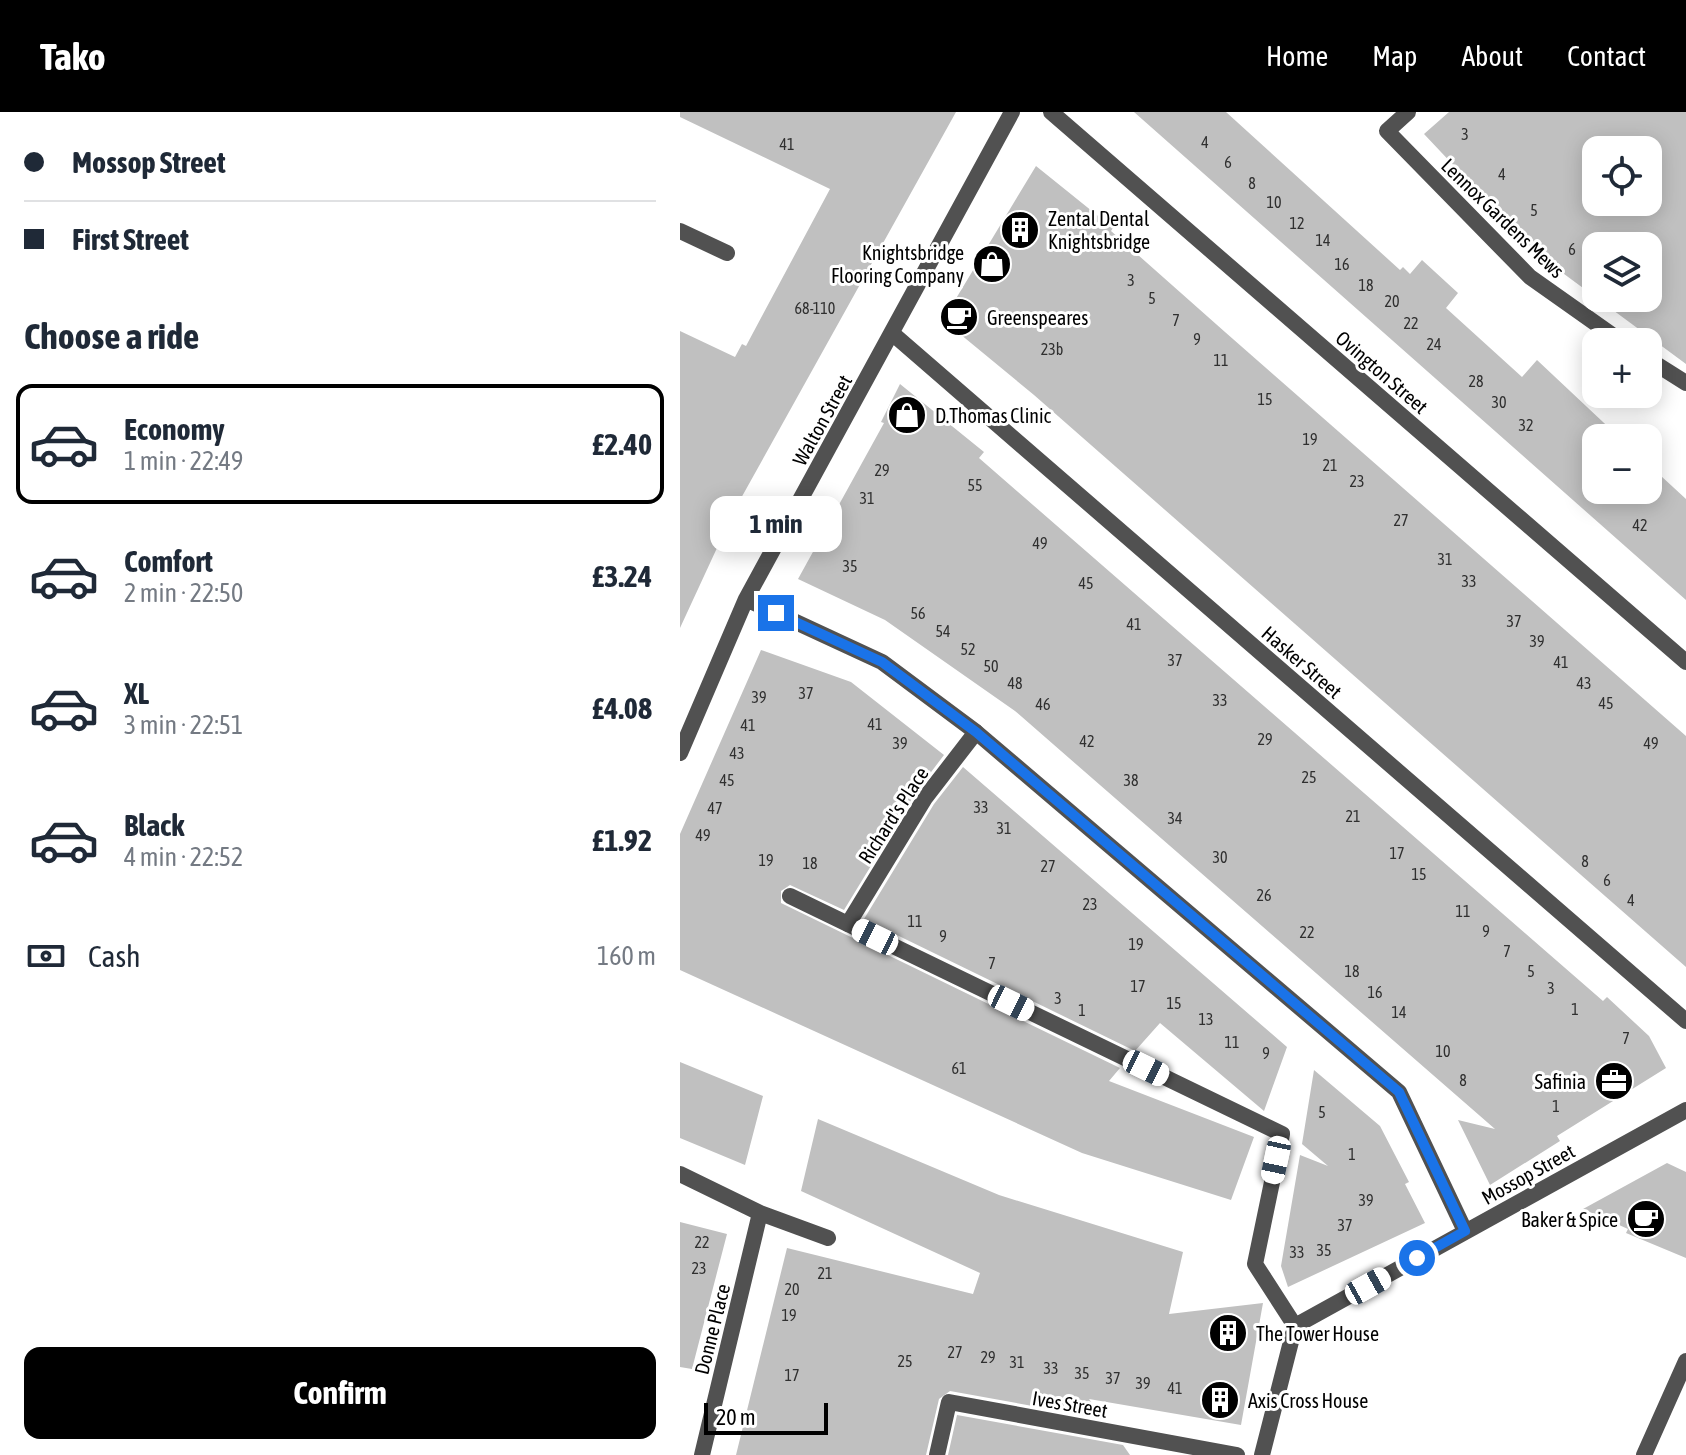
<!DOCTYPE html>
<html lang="en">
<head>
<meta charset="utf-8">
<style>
  body { margin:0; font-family:"Asap Condensed",sans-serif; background:#f6f6f7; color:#1f2937; height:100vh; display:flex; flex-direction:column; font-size:30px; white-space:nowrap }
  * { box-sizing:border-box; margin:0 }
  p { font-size:26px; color:#747a83 }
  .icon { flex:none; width:44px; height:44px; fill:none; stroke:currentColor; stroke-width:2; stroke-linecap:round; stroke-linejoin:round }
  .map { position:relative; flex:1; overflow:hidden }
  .sheet { display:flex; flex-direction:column; background:#fff; width:680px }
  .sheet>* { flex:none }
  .top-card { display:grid; align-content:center; height:176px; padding:0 24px; background:#fff }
  .buttons { position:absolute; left:902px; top:24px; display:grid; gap:16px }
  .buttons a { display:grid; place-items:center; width:80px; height:80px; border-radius:16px; background:#fff; box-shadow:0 4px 20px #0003; font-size:40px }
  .scale { position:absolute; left:24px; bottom:20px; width:124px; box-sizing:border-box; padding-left:8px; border:4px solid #000; border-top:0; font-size:22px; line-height:28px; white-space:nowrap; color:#000; -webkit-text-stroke:6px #fff; paint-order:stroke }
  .end { position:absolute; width:36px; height:36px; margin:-18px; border:10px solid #1a73e8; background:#fff; box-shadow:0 0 0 4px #fff }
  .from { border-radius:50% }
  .bubble { position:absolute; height:56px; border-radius:16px; background:#fff; box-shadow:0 4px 20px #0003; font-size:26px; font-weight:700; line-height:56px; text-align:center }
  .car { position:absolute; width:24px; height:48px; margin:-24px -12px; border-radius:10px; box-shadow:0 0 6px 2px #0007; background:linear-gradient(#fff 24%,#345 0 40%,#fff 0 76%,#345 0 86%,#fff 0) }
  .top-card b { display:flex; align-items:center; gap:28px; height:76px; font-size:30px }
  .top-card b+b { border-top:2px solid #e0e1e3 }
  .top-card i { width:20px; height:20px; background:#1f2937 }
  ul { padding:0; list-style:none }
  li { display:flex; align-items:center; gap:24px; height:120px; margin:0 16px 12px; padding:0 8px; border:4px solid transparent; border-radius:16px }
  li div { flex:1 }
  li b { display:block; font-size:30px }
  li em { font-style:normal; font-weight:700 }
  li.current { border-color:#000 }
  li>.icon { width:72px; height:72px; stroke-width:1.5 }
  h2 { padding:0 24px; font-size:36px; line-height:96px }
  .pay { display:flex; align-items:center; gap:20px; height:88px; padding:0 24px; font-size:30px }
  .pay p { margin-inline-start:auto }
  .cta { display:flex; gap:16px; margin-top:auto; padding:16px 24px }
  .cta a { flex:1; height:92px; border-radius:16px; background:#000; color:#fff; font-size:32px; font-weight:700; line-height:92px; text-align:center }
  header { display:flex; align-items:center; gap:48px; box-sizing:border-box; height:112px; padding:0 40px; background:#000; color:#fff }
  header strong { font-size:38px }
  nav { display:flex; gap:44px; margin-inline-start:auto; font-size:28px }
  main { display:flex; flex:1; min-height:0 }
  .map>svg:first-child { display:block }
  .building { fill:#c0c0c0; fill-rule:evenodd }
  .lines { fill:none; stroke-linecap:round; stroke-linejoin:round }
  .pedestrian { stroke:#515151; stroke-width:16 }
  .minor { stroke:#515151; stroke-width:16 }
  .route { stroke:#1a73e8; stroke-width:10 }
  .labels { text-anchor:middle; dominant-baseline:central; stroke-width:6; stroke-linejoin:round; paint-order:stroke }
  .number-label { font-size:16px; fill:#303030 }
  .poi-label { font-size:20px; fill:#000; stroke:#fff; text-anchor:start }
  .street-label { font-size:20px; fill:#000; stroke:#fff }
</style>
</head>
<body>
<header>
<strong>Tako</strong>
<nav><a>Home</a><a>Map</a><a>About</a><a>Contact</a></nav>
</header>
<main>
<section class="sheet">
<div class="top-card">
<b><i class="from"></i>Mossop Street</b>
<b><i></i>First Street</b>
</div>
<h2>Choose a ride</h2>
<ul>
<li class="current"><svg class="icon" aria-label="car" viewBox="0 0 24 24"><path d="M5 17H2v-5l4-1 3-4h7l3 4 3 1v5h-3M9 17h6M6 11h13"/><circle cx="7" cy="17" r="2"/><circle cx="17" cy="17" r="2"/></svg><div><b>Economy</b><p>1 min · 22:49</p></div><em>£2.40</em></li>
<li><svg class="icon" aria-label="car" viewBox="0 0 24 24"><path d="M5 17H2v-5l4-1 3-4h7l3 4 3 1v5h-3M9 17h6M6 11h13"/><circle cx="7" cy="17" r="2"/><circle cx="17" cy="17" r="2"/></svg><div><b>Comfort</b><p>2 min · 22:50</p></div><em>£3.24</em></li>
<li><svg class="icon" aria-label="car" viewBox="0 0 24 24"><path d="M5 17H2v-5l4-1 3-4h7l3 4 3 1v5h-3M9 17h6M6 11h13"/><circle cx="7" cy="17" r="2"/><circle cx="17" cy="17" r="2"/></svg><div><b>XL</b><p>3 min · 22:51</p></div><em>£4.08</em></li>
<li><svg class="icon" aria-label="car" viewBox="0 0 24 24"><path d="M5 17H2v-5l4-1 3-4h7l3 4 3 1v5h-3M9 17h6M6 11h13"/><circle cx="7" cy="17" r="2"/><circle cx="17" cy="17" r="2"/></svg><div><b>Black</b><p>4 min · 22:52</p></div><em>£1.92</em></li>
</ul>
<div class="pay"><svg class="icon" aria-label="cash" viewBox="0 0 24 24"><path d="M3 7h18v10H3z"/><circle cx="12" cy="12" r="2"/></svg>Cash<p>160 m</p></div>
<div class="cta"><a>Confirm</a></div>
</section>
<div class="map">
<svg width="1006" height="1343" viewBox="0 0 1006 1343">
  <rect width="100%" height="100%" fill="#fff"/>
  <path class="building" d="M0,0H276L55,397L0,516V219L55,245L62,232L66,234L150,77L0,5Z
    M454,0H546L720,158L723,155L730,162L742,148L778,181L766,196L842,265L857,248L940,326H916V378H968V352L1006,387V488Z
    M769,0H1006V252L857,142L744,22ZM916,38H968V90H916ZM916,134H968V186H916Z
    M356,54L433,116L431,119L545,220L1006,624V855L354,283L263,208Z
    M220,272L304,340L299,346L923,889L927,885L969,924L986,956L877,1024L880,1029L810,1073L778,1008L815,1017L335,599L205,508L118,467L204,311L201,310Z
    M81,538L171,570L264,643L236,680L164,798L110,773L101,779V791L440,956L429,969L574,1025L551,1088L402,1041L0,858V722Z
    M283,655L607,935L584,999L480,911L455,939L184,807L254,692Z
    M0,950L83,984L65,1053L0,1026Z
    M634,958L700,1014L729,1070L725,1072L745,1111L608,1175L601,1154L620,1043L648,1054L622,1032Z
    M138,1007L319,1083L503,1140L489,1202L583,1191L561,1313L409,1287L424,1307L270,1279L259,1287L246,1343H56L107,1136L293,1182L300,1161L121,1079Z
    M987,1051L1006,1060V1146L946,1121L948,1117L903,1097Z
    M0,1110L47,1122L12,1257L0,1255Z
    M277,1303L443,1333L450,1343H268Z"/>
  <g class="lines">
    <path class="pedestrian" d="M168,812L245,686L296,620"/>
    <path class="minor" d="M371,0L1006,550
      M728,0L707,19L850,165L942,230
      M0,119L47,141
      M213,222L1006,909
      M968,247L1006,271
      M66,487L202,550L296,620L719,980L785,1119
      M0,641L66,487L332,0
      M110,784L602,1022L575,1152L615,1214
      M0,1062L80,1101L22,1343
      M80,1101L148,1126
      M257,1343L269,1290L557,1343
      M582,1343L615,1214L1006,998
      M964,1343L1006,1249"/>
  </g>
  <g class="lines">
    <path class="route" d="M96,501L202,550L296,620L719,980L785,1119L737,1146"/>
  </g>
  <defs>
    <g id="building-disc" transform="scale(2)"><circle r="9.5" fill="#000" stroke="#fff"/><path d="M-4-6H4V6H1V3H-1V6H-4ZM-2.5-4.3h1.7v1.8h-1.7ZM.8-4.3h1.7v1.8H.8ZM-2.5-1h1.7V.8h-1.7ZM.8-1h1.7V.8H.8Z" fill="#fff"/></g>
    <g id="shop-disc" transform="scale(2)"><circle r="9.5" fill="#000" stroke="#fff"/><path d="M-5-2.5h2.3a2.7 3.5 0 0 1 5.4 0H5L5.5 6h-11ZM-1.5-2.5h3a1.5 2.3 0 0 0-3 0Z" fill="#fff"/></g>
    <g id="cafe-disc" transform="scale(2)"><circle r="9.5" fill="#000" stroke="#fff"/><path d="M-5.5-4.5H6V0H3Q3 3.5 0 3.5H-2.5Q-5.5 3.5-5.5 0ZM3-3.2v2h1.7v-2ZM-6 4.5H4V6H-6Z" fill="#fff"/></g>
    <g id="office-disc" transform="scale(2)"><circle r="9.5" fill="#000" stroke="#fff"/><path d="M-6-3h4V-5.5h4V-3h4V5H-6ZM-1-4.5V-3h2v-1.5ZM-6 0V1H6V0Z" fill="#fff"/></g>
  </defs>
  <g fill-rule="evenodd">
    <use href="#building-disc" x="340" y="118"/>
    <use href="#shop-disc" x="312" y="152"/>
    <use href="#cafe-disc" x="279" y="205"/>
    <use href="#shop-disc" x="227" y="303"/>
    <use href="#office-disc" x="934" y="969"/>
    <use href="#cafe-disc" x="966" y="1107"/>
    <use href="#building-disc" x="548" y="1221"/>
    <use href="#building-disc" x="540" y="1288"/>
  </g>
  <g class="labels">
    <g class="number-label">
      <text x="785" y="22">3</text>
      <text x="525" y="30">4</text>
      <text x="107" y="32">41</text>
      <text x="548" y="50">6</text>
      <text x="822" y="62">4</text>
      <text x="572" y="71">8</text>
      <text x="594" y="90">10</text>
      <text x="854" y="98">5</text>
      <text x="617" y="111">12</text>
      <text x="643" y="128">14</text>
      <text x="892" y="137">6</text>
      <text x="662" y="152">16</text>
      <text x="451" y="168">3</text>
      <text x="686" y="173">18</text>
      <text x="472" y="186">5</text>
      <text x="712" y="189">20</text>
      <text x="135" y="196">68-110</text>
      <text x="496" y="208">7</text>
      <text x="731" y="211">22</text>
      <text x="517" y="227">9</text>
      <text x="754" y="232">24</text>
      <text x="372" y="237">23b</text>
      <text x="541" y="248">11</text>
      <text x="796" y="269">28</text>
      <text x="585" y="287">15</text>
      <text x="819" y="290">30</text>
      <text x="846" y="313">32</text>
      <text x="630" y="327">19</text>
      <text x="650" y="353">21</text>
      <text x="202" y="358">29</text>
      <text x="677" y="369">23</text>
      <text x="295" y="373">55</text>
      <text x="187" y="386">31</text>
      <text x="721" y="408">27</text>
      <text x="960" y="413">42</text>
      <text x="360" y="431">49</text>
      <text x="765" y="447">31</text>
      <text x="170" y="454">35</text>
      <text x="789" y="469">33</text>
      <text x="406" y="471">45</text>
      <text x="238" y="501">56</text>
      <text x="834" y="509">37</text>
      <text x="454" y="512">41</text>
      <text x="263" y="519">54</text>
      <text x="857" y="529">39</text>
      <text x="288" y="537">52</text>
      <text x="495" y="548">37</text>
      <text x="881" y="550">41</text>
      <text x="311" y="554">50</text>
      <text x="335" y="571">48</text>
      <text x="904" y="571">43</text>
      <text x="126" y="581">37</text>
      <text x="79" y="585">39</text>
      <text x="540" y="588">33</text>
      <text x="926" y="591">45</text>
      <text x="363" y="592">46</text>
      <text x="195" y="612">41</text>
      <text x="68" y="613">41</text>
      <text x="585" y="627">29</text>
      <text x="407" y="629">42</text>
      <text x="220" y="631">39</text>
      <text x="971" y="631">49</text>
      <text x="57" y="641">43</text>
      <text x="629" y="665">25</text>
      <text x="47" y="668">45</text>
      <text x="451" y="668">38</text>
      <text x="301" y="695">33</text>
      <text x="35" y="696">47</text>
      <text x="673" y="704">21</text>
      <text x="495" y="706">34</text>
      <text x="324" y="716">31</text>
      <text x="23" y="723">49</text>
      <text x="717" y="741">17</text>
      <text x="540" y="745">30</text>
      <text x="86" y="748">19</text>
      <text x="905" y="749">8</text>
      <text x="130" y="751">18</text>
      <text x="368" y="754">27</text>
      <text x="739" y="762">15</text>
      <text x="927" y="768">6</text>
      <text x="584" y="783">26</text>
      <text x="951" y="788">4</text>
      <text x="410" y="792">23</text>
      <text x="783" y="799">11</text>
      <text x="235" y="809">11</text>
      <text x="806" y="819">9</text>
      <text x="627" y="820">22</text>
      <text x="263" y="824">9</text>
      <text x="456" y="832">19</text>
      <text x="827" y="839">7</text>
      <text x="312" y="851">7</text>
      <text x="672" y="859">18</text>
      <text x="851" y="859">5</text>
      <text x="458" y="874">17</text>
      <text x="871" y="876">3</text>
      <text x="695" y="880">16</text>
      <text x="378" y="886">3</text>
      <text x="494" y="891">15</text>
      <text x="895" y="897">1</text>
      <text x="402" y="898">1</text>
      <text x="719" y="900">14</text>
      <text x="526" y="907">13</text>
      <text x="946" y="926">7</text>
      <text x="552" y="930">11</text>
      <text x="763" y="939">10</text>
      <text x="586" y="941">9</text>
      <text x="279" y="956">61</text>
      <text x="783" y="968">8</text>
      <text x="876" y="994">1</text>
      <text x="642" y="1000">5</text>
      <text x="672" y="1042">1</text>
      <text x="686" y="1088">39</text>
      <text x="665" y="1113">37</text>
      <text x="22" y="1130">22</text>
      <text x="644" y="1138">35</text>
      <text x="617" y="1140">33</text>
      <text x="19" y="1156">23</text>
      <text x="145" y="1161">21</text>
      <text x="112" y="1177">20</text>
      <text x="109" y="1203">19</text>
      <text x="275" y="1240">27</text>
      <text x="308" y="1245">29</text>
      <text x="225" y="1249">25</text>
      <text x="337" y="1250">31</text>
      <text x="371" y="1256">33</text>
      <text x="402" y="1261">35</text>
      <text x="112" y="1263">17</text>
      <text x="433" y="1266">37</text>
      <text x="463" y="1271">39</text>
      <text x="495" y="1276">41</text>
    </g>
    <g class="poi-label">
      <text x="368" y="106">Zental Dental<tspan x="368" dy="23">Knightsbridge</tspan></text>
      <text x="284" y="140" text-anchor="end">Knightsbridge<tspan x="284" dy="23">Flooring Company</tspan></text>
      <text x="307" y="205">Greenspeares</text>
      <text x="255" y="303">D.Thomas Clinic</text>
      <text x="906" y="969" text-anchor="end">Safinia</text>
      <text x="938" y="1107" text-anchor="end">Baker &amp; Spice</text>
      <text x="576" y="1221">The Tower House</text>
      <text x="568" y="1288">Axis Cross House</text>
    </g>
    <g class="street-label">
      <text transform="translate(823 106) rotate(44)">Lennox Gardens Mews</text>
      <text transform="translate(702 260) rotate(41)">Ovington Street</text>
      <text transform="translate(142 308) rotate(-61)">Walton Street</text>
      <text transform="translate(622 550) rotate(41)">Hasker Street</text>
      <text transform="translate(213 703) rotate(-57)">Richard's Place</text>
      <text transform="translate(848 1062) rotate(-29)">Mossop Street</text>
      <text transform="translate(32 1217) rotate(-76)">Donne Place</text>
      <text transform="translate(390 1292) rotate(10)">Ives Street</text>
    </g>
  </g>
</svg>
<div class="buttons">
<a><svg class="icon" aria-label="locate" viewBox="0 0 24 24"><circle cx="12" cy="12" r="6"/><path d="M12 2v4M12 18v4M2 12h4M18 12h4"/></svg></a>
<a><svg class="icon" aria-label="layers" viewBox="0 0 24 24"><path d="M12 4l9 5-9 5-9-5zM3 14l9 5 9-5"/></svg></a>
<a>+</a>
<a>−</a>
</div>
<div class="scale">20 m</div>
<i class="end from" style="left:737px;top:1146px"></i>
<i class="end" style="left:96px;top:501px"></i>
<div class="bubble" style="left:30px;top:384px;width:132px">1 min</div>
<i class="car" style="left:195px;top:825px;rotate:296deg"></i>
<i class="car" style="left:331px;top:891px;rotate:116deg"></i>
<i class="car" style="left:466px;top:956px;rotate:116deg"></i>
<i class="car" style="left:596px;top:1048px;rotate:192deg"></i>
<i class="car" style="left:688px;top:1174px;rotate:61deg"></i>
</div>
</main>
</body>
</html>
